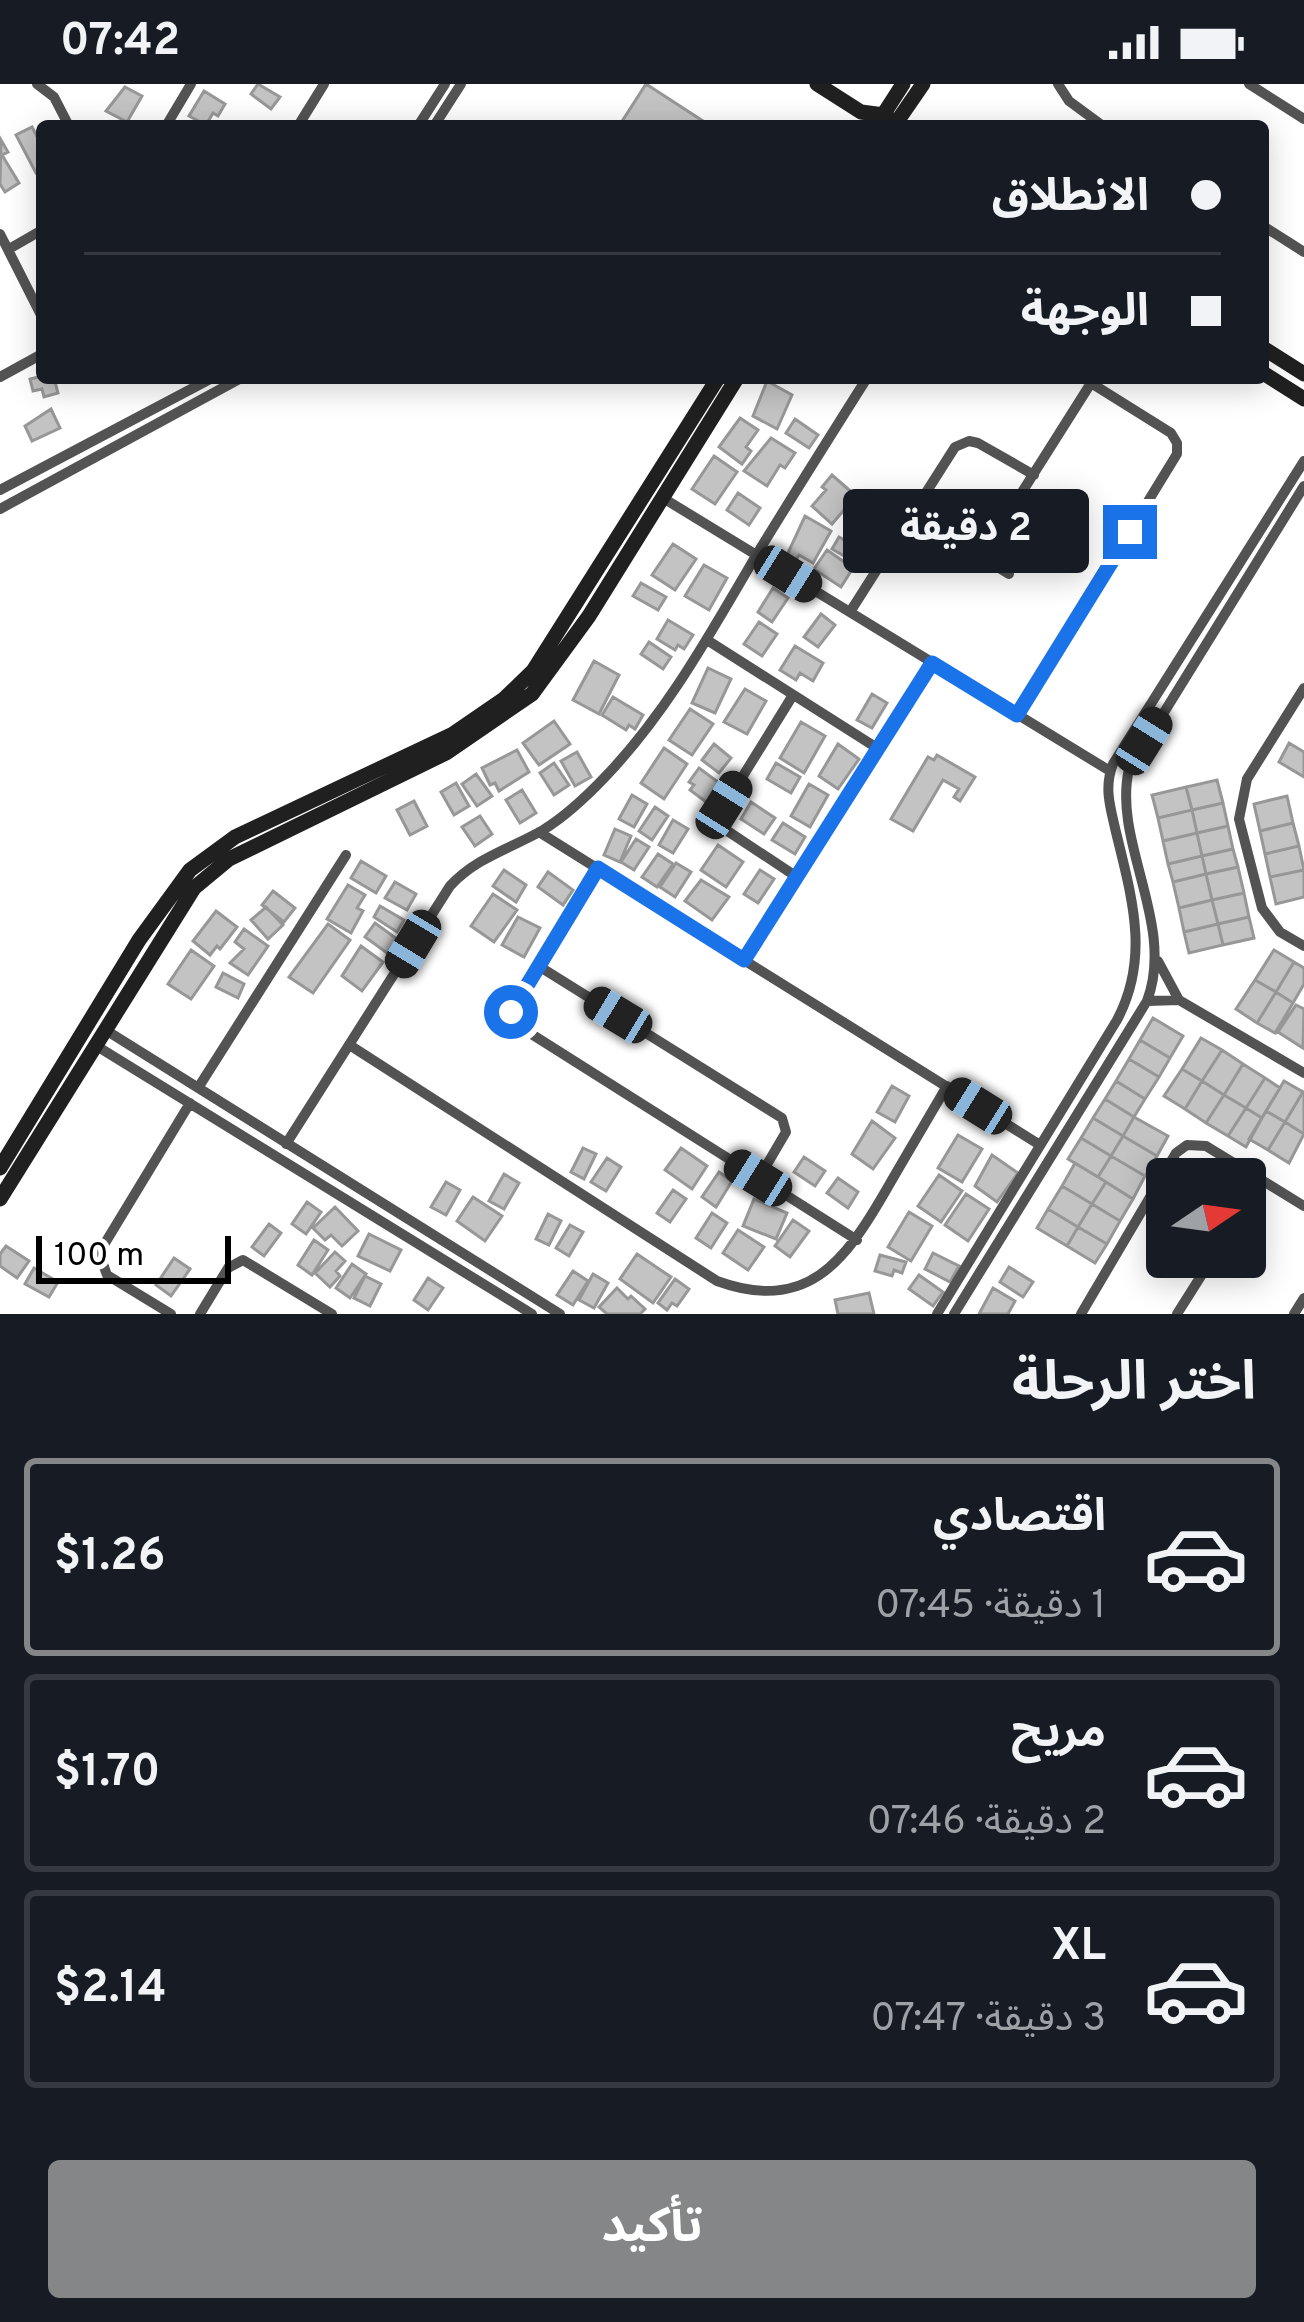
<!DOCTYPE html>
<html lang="ar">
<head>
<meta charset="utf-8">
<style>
  body { margin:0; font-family:Overpass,"Noto Sans Arabic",sans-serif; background:#20242c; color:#f1f3f6; direction:rtl; height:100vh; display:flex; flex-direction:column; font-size:45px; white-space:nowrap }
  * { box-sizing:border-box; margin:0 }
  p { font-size:39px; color:#9ea1a6 }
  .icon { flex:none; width:66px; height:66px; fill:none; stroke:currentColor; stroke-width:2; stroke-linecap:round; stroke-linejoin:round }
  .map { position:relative; height:1230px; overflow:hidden; direction:ltr }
  .panel { display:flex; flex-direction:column; background:#171b24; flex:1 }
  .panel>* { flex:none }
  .hud { position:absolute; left:36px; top:36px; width:1233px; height:264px; border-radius:12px; box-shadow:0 6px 30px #0003; direction:rtl; display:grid; align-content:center; height:264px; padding:0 48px; background:#171b24 }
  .needle { width:78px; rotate:77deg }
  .fabs { position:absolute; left:1146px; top:1074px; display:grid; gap:24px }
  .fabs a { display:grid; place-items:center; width:120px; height:120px; border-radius:12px; background:#171b24; box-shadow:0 6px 30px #0003; font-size:60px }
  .scale { position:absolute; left:36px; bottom:30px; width:195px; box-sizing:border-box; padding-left:12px; border:6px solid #000; border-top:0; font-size:33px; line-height:42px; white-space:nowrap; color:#000; -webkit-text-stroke:9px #fff; paint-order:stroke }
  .end { position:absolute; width:54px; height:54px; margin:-27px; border:15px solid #1a73e8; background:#fff; box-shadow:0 0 0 6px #fff }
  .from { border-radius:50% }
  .bubble { position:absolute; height:84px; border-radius:12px; background:#171b24; box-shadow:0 6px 30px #0003; font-size:39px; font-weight:700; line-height:84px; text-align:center; direction:rtl }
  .car { position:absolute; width:36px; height:72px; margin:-36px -18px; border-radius:15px; box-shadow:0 0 9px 3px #0007; background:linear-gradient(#222 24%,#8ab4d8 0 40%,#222 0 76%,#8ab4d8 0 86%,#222 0) }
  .hud b { display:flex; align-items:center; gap:42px; height:114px; font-size:45px }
  .hud b+b { border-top:3px solid #363941 }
  .hud i { width:30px; height:30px; background:#f1f3f6 }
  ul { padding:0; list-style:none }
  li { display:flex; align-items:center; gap:36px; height:198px; margin:0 24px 18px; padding:0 24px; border:6px solid #363941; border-radius:12px }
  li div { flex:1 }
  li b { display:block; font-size:45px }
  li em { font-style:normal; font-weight:700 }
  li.on { border-color:#858687 }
  li>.icon { width:108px; height:108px; stroke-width:1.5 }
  h2 { padding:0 48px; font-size:54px; line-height:144px }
  .button { display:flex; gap:24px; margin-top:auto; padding:24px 48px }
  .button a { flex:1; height:138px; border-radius:12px; background:#858687; color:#fff; font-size:48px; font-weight:700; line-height:138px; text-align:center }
  .status { display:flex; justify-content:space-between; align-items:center; height:84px; padding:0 60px; background:#171b24; direction:ltr }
  .status svg { height:33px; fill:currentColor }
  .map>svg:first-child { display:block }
  .building { fill:#c3c3c3; stroke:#979797; stroke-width:3 }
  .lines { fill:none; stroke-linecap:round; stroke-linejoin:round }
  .street { stroke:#535353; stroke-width:10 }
  .secondary { stroke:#202020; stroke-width:15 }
  .route { stroke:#1a73e8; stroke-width:15 }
</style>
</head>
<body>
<div class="status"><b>07:42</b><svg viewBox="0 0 49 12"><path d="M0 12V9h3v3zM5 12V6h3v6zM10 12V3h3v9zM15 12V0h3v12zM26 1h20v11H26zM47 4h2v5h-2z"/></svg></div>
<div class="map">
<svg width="1304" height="1230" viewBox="0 0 1304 1230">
  <rect width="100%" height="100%" fill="#fff"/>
  <path class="building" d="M258,0L280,13L271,25L251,10Z
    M646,0L703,37L700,42H619Z
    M125,3L142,12L127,38L106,27Z
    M204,7L225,20L218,32L213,29L206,41L189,32Z
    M32,43L42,62V86L36,89L16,51Z
    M1,56L8,68L2,71L19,99L5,108L0,100Z
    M42,292L54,294L58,309L44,313L42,305L33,307L30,295Z
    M767,297L792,311L777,345L753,332Z
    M51,325L60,344L32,357L25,342Z
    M740,334L758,346L746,363L751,367L742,380L719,363Z
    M795,335L818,351L809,364L786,349Z
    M771,354L795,369L785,384L780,381L767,402L744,387Z
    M714,372L737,388L715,420L692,405Z
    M832,391L856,412L832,440L812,422L826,406L822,403Z
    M738,409L760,424L749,441L727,426Z
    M805,432L831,447L813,479L799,471L796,476L787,471Z
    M839,453L863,466L856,479L832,465Z
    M673,460L696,475L675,506L652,491Z
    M827,466L853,484L841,503L814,485Z
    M704,481L727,494L709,526L685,512Z
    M641,499L666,513L658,526L633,512Z
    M773,504L788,514L772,538L758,528Z
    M821,530L835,541L818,563L804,553Z
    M668,536L693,551L684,565L678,561L675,566L657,555Z
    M759,538L777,550L762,572L744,560Z
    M649,558L671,573L663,585L641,570Z
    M795,562L823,579L813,597L800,589L796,596L780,586Z
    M594,577L619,591L599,630L573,616Z
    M708,584L731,595L715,629L692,619Z
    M745,605L766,617L747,650L724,638Z
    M872,610L887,619L872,644L857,636Z
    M613,613L643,631L635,645L629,641L626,646L602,631Z
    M690,625L713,640L692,671L669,656Z
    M554,637L570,660L539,681L523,659Z
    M801,638L825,652L804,689L780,674Z
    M1289,659L1304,668V693L1279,678Z
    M714,660L731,674L719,689L702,676Z
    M838,660L859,675L838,705L819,692Z
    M664,664L687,680L664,715L641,699Z
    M517,666L529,688L499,707L495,699L490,701L482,684Z
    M577,668L591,693L575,702L561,677Z
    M937,671L975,693L960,717L954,713L959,705L943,696L913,747L891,735L928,673L934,676Z
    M554,679L569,701L554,711L540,689Z
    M776,679L800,693L791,709L767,695Z
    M699,684L722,701L709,720L690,706L694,701L689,698Z
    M476,690L492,712L477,722L462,700Z
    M1217,696L1223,719L1192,726L1186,703Z
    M456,699L469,722L454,731L441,708Z
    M809,700L828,711L810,743L791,732Z
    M1186,703L1192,726L1158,734L1152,711Z
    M522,706L536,729L520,739L506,716Z
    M632,711L647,720L634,743L619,735Z
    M1287,712L1293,739L1260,747L1254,720Z
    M414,717L427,742L410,751L397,726Z
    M751,718L775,734L764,750L741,735Z
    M1223,719L1228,742L1197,749L1192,726Z
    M655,723L668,732L652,756L639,747Z
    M1192,726L1197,749L1163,757L1158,734Z
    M480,732L492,750L475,762L462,743Z
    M673,736L688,745L673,769L659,761Z
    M783,739L805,753L795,770L772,756Z
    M1293,739L1299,762L1265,770L1260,747Z
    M1228,742L1233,765L1202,772L1197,749Z
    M615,745L631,752L620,778L604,771Z
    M1197,749L1202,772L1168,780L1163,757Z
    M636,755L649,763L634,786L621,778Z
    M718,761L743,778L726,803L701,786Z
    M1299,762L1304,786L1270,793L1265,770Z
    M1233,765L1238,783L1206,790L1202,772Z
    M658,770L673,780L657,803L642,793Z
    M1202,772L1206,790L1173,798L1168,780Z
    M361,777L386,792L376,809L351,794Z
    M676,779L691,788L675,813L660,803Z
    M1238,783L1244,809L1212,816L1206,790Z
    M504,786L526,801L516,818L493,802Z
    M760,786L774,795L758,819L744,810Z
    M1304,786V813L1276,820L1270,793Z
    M548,788L573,806L563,821L538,803Z
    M1206,790L1212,816L1179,824L1173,798Z
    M701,796L729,813L712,836L685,817Z
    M395,798L416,810L407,826L385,814Z
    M348,801L365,811L357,824L363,827L351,849L327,835Z
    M273,807L295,824L284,838L262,821Z
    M1244,809L1249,833L1218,840L1212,816Z
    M493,810L517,826L494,858L471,842Z
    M1212,816L1218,840L1184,848L1179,824Z
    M380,822L404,836L397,848L374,833Z
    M266,823L283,841L268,855L251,836Z
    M216,827L237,843L220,865L217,862L210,871L193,857Z
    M518,833L540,844L524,873L502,861Z
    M1249,833L1254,854L1223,861L1218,840Z
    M375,839L397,855L387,869L365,853Z
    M328,840L350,856L313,909L289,893Z
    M1218,840L1223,861L1189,869L1184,848Z
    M244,845L268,862L248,891L230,879L244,865L235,858Z
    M361,862L383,878L362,907L342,892Z
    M191,866L214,882L191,915L168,900Z
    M1274,866L1294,878L1276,908L1255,896Z
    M1294,878L1304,884V900L1293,919L1276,908Z
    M223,889L244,900L238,914L216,903Z
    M1255,896L1276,908L1257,939L1236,925Z
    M1276,908L1293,919L1275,949L1257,939Z
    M1296,921L1304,925L1303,964L1278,948Z
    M1153,934L1183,952L1170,974L1140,956Z
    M1201,954L1222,966L1202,997L1182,985Z
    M1140,956L1170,974L1159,993L1129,975Z
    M1222,966L1243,980L1224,1011L1202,997Z
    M1129,975L1159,993L1145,1015L1116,997Z
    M1243,980L1265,994L1246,1024L1224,1011Z
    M1182,985L1202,997L1185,1025L1164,1012Z
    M1265,994L1280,1004L1262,1034L1246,1024Z
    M1116,997L1145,1015L1134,1033L1105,1015Z
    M1202,997L1224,1011L1206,1039L1185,1025Z
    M1284,997L1303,1008L1285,1038L1266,1027Z
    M892,1002L909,1012L895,1038L877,1028Z
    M1303,1008L1304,1009V1050L1285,1038Z
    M1224,1011L1246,1024L1228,1052L1206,1039Z
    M1105,1015L1134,1033L1123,1052L1093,1034Z
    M1246,1024L1262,1034L1246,1063L1228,1052Z
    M1266,1027L1285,1038L1268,1066L1249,1055Z
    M1134,1033L1168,1052L1157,1072L1123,1052Z
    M1093,1034L1123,1052L1111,1072L1081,1054Z
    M872,1037L895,1054L873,1085L852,1070Z
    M1285,1038L1304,1050L1289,1079L1268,1066Z
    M958,1051L982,1065L962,1098L938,1084Z
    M1123,1052L1157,1072L1145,1092L1111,1072Z
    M1081,1054L1111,1072L1098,1093L1068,1075Z
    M583,1064L596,1070L584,1095L571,1088Z
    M681,1064L707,1082L692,1105L665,1086Z
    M992,1071L1018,1089L997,1118L975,1102Z
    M1111,1072L1145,1092L1133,1115L1098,1093Z
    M804,1073L825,1087L815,1102L794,1088Z
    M607,1074L621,1083L606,1107L591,1098Z
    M1075,1079L1106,1098L1092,1120L1062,1102Z
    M719,1088L732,1097L716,1123L702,1113Z
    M504,1090L519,1099L504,1125L489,1117Z
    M939,1091L962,1107L941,1138L918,1122Z
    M838,1094L858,1108L848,1124L827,1109Z
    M446,1098L460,1106L446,1131L431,1123Z
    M1106,1098L1133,1115L1120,1137L1092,1120Z
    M1062,1102L1092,1120L1078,1143L1048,1125Z
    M673,1106L686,1115L670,1138L657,1129Z
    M966,1110L989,1125L968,1157L945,1141Z
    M473,1113L502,1132L485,1157L457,1137Z
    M754,1115L787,1129L776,1155L743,1142Z
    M307,1118L321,1128L306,1150L292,1140Z
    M1092,1120L1120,1137L1107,1160L1078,1143Z
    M335,1123L358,1147L342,1162L331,1151L325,1156L313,1144Z
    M1048,1125L1078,1143L1067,1162L1037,1144Z
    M909,1128L932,1142L911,1177L888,1163Z
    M712,1129L727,1139L711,1164L696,1154Z
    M548,1130L561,1137L549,1161L536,1155Z
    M793,1136L809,1147L790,1173L775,1162Z
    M269,1140L281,1149L264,1172L252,1163Z
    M570,1141L583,1148L569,1172L556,1164Z
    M1078,1143L1107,1160L1095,1179L1067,1162Z
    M738,1146L764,1163L748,1186L723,1169Z
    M369,1150L401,1166L390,1187L358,1172Z
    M314,1156L328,1166L312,1191L298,1181Z
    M6,1162L29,1177L17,1194L0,1182V1170Z
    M335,1168L345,1177L336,1187L340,1192L330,1203L315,1189Z
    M933,1169L959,1182L950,1198L925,1185Z
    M637,1170L671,1193L653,1219L620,1195Z
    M880,1171L906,1178L902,1189L894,1186L892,1192L875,1187Z
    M174,1174L190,1185L171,1212L156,1201Z
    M352,1180L366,1190L350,1214L336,1204Z
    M1009,1183L1033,1198L1023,1213L1000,1198Z
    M34,1184L58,1198L49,1213L25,1200Z
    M573,1187L588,1197L573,1221L557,1211Z
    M593,1190L608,1199L594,1224L579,1216Z
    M919,1191L943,1208L933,1222L909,1205Z
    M365,1192L381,1200L370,1222L354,1214Z
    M428,1194L443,1204L428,1226L414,1216Z
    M675,1195L689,1205L677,1222L672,1219L667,1226L658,1219Z
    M617,1204L628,1215L631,1212L645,1225L640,1230H607L599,1223Z
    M993,1204L1015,1217L1008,1230H979Z
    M869,1209L874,1230H838L835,1216Z"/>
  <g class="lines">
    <path class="street" d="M37,0L54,13L69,42
      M1058,0L1069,17L1103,42
      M1249,0L1304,35
      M166,42L191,0
      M298,42L324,0
      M418,42L445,0
      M434,42L461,0
      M1263,142L1304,168
      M0,150L42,233
      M9,165L42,146
      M0,293L42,270
      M0,406L212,294
      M663,414L1110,687
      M0,425L241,294
      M908,436L971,472L981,473L1091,299
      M981,473L1009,490
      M850,528L955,363L969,357L978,359L1034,391
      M707,556L877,664
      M1304,604L1247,695L1239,735L1262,824L1280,848L1304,862
      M793,611L725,721L721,734L726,746L797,793
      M1017,631L1177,370V359L1171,349L1083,294
      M539,748L1040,1061
      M598,785L511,923L514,939L857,1156
      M744,876L932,579
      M1158,877L1179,916
      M537,881L782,1034L786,1048L759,1094
      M1147,917L1179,916L1304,989
      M104,945L560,1230
      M95,961L532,1230
      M351,962L717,1197C807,1230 845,1177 885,1108C905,1073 926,1038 947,1002
      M198,1004L346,771
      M286,1060L450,802C477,773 510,765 543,746C566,732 587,712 606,692C670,625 713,544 760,465C795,408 831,351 867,294
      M1245,1122L1261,1096
      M171,1230L107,1191L99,1169L190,1019
      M200,1230L228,1184L243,1176L332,1230
      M937,1230L1117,936C1151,872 1131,811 1115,744C1110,722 1104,703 1113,680L1304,377
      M954,1230L1147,917C1176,840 1112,758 1129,685L1304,402
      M1081,1230L1176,1069L1187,1061L1206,1062L1304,1122
      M1177,1230L1213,1173
      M1294,1230L1304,1214"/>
    <path class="secondary" d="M817,0L861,28L884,31L901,42
      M876,42L903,0
      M894,42L923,0
      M1263,264L1304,290
      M1263,289L1304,315
      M0,1084L139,856L190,786L235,753L453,650L504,615L533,587L718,294
      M0,1115L194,804L229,775L446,669L532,610L589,532L737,294"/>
  </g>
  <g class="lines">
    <path class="route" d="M511,928L598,784L744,876L932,579L1017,631L1130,448"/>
  </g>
</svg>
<div class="fabs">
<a><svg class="needle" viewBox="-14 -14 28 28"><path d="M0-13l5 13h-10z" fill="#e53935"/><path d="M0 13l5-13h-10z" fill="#9ea1a6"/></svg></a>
</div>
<div class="scale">100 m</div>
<i class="end from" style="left:511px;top:928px"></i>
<i class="end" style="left:1130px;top:448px"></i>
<div class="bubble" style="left:843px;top:405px;width:246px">2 دقيقة</div>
<i class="car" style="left:788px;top:490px;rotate:122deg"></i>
<i class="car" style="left:1144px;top:657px;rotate:32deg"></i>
<i class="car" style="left:724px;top:721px;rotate:32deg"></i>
<i class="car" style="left:413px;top:860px;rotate:211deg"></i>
<i class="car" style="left:618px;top:931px;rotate:301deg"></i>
<i class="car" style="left:978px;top:1022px;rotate:302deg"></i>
<i class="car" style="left:758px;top:1094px;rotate:302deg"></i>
<div class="hud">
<b><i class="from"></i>الانطلاق</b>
<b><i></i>الوجهة</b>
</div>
</div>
<section class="panel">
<h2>اختر الرحلة</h2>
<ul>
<li class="on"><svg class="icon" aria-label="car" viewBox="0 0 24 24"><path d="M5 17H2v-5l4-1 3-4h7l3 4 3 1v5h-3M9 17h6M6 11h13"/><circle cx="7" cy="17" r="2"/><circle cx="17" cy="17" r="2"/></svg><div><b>اقتصادي</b><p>1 دقيقة · 07:45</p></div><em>$1.26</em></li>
<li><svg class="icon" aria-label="car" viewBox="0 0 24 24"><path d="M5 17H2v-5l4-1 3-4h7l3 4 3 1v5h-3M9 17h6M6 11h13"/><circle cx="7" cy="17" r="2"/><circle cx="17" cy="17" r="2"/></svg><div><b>مريح</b><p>2 دقيقة · 07:46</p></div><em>$1.70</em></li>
<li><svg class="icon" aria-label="car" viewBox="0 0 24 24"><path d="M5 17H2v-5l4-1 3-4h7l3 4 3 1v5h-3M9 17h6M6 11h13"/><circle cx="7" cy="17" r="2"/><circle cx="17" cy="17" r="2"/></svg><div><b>XL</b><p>3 دقيقة · 07:47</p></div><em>$2.14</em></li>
</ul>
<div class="button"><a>تأكيد</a></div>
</section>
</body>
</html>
